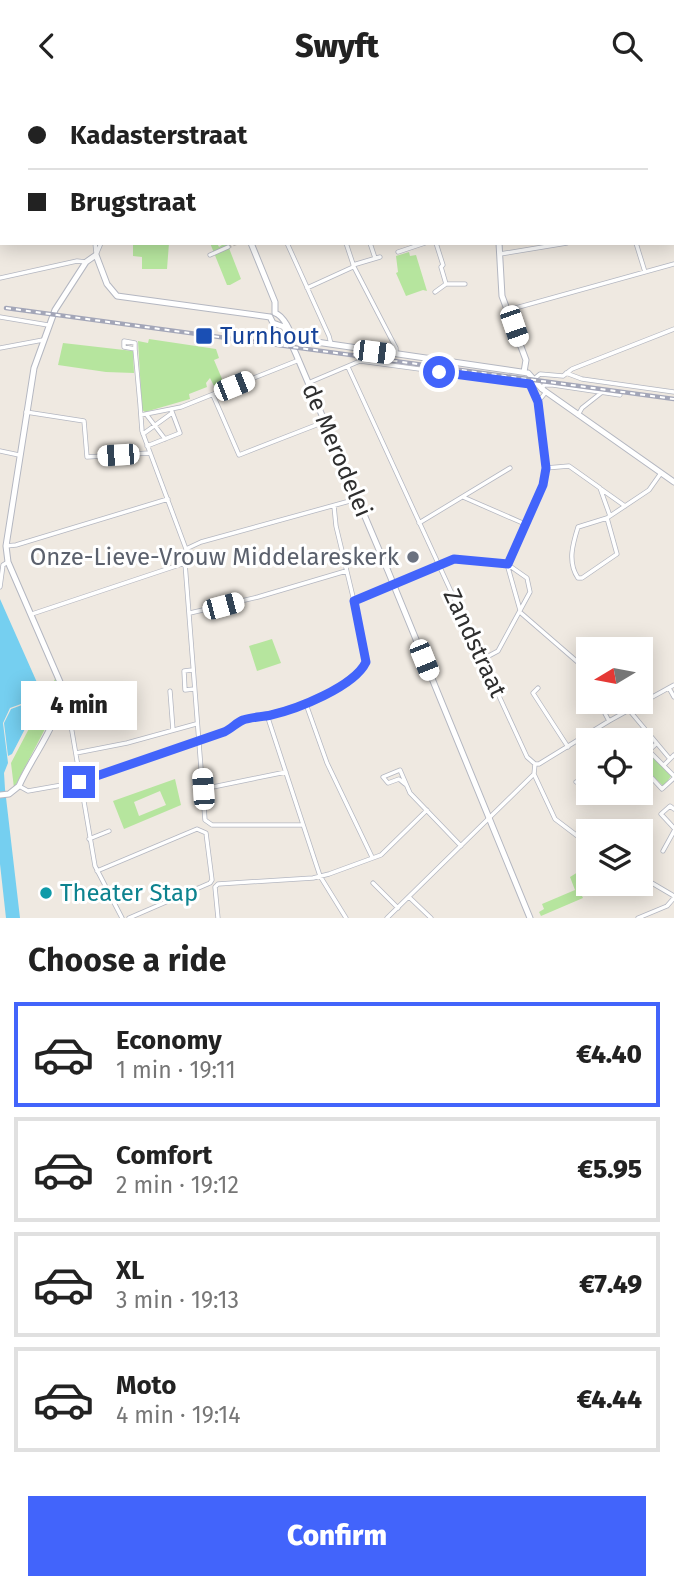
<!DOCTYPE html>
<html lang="en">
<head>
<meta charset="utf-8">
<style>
  body { margin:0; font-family:"Fira Sans",sans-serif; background:#f2f2f2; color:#222; height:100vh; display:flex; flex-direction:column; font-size:26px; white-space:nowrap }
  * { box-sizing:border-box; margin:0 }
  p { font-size:23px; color:#767676 }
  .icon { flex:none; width:38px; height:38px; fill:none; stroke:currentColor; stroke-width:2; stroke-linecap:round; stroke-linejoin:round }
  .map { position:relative; height:827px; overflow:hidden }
  .side { display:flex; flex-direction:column; background:#fff; flex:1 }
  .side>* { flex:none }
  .top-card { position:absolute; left:0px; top:0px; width:676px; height:154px; box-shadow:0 4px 18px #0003; display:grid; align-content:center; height:154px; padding:0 28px; background:#fff }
  .needle { width:46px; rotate:260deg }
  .controls { position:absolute; left:576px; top:546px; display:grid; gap:14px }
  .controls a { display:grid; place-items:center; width:77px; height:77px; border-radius:0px; background:#fff; box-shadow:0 4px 18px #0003; font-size:35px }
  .end { position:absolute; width:32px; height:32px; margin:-16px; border:9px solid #4264fb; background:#fff; box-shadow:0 0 0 4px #fff }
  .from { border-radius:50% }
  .bubble { position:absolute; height:49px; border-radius:0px; background:#fff; box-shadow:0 4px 18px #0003; font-size:23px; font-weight:800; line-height:49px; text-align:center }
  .car { position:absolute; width:21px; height:42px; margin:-21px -10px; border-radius:9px; box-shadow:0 0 5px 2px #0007; background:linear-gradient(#fff 24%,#345 0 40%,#fff 0 76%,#345 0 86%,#fff 0) }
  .top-card b { display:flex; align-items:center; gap:24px; height:66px; font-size:26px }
  .top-card b+b { border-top:2px solid #e0e0e0 }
  .top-card i { width:18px; height:18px; background:#222 }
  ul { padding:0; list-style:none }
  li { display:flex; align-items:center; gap:21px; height:105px; margin:0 14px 10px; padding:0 14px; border:4px solid #e0e0e0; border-radius:0px }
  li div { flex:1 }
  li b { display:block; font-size:26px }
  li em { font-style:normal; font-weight:800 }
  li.active { border-color:#4264fb }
  li>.icon { width:63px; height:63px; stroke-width:1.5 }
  h2 { padding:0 28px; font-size:32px; line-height:84px }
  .cta { display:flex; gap:14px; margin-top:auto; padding:14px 28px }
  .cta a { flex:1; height:80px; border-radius:0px; background:#4264fb; color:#fff; font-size:28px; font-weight:800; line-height:80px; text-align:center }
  header { display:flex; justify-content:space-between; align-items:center; height:91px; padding:0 28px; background:#fff; font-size:32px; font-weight:800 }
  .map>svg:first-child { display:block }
  .green { fill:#b6e59e; fill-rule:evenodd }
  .water { fill:#75cff0 }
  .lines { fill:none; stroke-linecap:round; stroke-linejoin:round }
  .street-tunnel { stroke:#c8c4bd; stroke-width:3.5; stroke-dasharray:3.5 2; stroke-linecap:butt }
  .street-casing { stroke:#b4b7c1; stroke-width:5 }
  .secondary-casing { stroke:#b4b7c1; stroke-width:7 }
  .street { stroke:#fff; stroke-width:3.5 }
  .secondary { stroke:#fff; stroke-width:5 }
  .rail-casing { stroke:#a3a6b8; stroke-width:4.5 }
  .rail { stroke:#fff; stroke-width:2; stroke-dasharray:5; stroke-linecap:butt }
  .route { stroke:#4264fb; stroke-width:9 }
  .transit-dot { fill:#1a4fb4; stroke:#fff; stroke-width:2.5 }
  .worship-dot { fill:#6b7280; stroke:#fff; stroke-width:2.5 }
  .culture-dot { fill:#0f9aa8; stroke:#fff; stroke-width:2.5 }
  .labels { text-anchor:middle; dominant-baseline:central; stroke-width:6; stroke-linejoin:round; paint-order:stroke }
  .transit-label { font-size:24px; fill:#164399; stroke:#fff; text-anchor:start }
  .street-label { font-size:24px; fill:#2e2e2e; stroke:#fff }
  .worship-label { font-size:24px; fill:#5b616d; stroke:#fff; text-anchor:end }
  .culture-label { font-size:24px; fill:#0d838f; stroke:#fff; text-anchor:start }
</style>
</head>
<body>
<header><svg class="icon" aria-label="back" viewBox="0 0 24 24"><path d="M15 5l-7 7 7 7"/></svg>Swyft<svg class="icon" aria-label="search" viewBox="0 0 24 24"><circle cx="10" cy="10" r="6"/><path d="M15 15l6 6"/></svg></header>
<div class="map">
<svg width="674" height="827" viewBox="0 0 674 827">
  <rect width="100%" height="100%" fill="#efe9e1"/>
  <path class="green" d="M133,152H169L167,178H142V166L133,165Z
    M210,152H217L219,156L222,154L221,152H227L241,188L230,194H227Z
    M409,161L410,165L416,164L427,200L423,199L406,205L396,182L398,181L396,165Z
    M149,248L216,258L219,267L214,269L225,295L216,299L210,287L206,292L207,296L189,303L190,308L145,321L142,319L138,250L148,252Z
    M63,252L133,260L134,282L106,281L58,274Z
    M272,548L281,572L257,580L249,555Z
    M56,586L59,599L57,615L14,697L11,672Z
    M648,663H651L671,685L665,694H662L641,673Z
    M175,688L181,714L124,738L113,710ZM160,700L166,714L139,725L134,711Z
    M586,776L588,777V782L578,797L583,807L541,825L539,821L544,818L542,813L575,799L570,786Z"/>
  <path class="water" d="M0,508L43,605L10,617L3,632L8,672L4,682L5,698L20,827H6L0,773Z
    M41,607L12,663L8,665L4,632L11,618Z"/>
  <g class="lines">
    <path class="street-tunnel" d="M228,156L237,152"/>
    <g class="street-casing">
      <path id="street" d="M85,0L86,2
        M151,0L156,2
        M195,0V2
        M307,0L308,2
        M509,0V2
        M0,71H2
        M674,119V120
        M95,152L96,162
        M287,152L329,245L331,253
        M346,152L354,176L396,257V263
        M370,152L375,167
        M436,152L443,174L441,176L446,193H465
        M636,152L645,181
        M398,161L425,152
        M500,163L567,152
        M96,164L101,152
        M210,164L228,156
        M353,174L380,166
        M0,187L77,170L86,171
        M307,197L353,176
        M435,201L446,193
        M508,219L674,173
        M0,226L48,234
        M0,257L43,249
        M135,258L124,256V250L135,252V258L140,313L142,340L186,458L185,472L205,729L212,734H303
        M348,276L527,666L535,673
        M566,282L582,288L674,301
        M534,288L540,283L563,285L572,278L674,238
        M308,292L360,270L530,293L538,311
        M542,298L544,294H553L620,304
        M213,304L239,364L324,331
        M26,321L84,330L87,366L149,362
        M146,323L165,348
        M141,324L181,316L299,269
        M578,324L582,317L601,302
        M143,343L172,322
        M147,355L180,342L171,318
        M0,360L19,364
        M546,377L569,375L600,397L610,425
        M601,398L625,415
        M463,406L525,433
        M607,427L617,463L582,487H578C567,471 573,452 578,436L607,427L649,399L661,382
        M419,432L510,377
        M6,455L16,454L168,408
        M186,458L201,451L357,408
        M507,473L543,394L546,377L537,312L546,301
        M507,473L520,519
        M0,496L3,474L8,471
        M354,510L454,468L507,473L527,487L530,501L498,560L483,568
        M190,522L258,506L346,480
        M521,522L581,574L588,589
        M32,523L185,472
        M192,579L184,580L185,599L194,598
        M538,597L533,602L568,656
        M669,597L674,606
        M170,600L173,639
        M599,611L609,630
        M61,612L68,617L95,775L122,827
        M306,613L327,672L372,766
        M629,619L670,668
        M267,624L320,785L346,827
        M582,647L588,654
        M649,660L674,685
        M76,662L127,652L196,633
        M640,668L656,653
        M640,674L662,698L674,687
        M664,674L674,664
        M534,683L555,728L588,753
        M576,691L588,685
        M405,693L399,688L388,692L383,686L400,679L410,702L461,755
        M19,695L28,700L79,691L224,641L243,630L306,613L333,600L363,576L365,568L354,510L336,435L334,415
        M580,695L588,692
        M203,698L286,681
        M674,718L670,715L661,723L674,737
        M89,748L109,740
        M663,760L674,740
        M97,780L197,738L206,742L212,789L210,792L129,827
        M640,785L674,805
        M373,792L398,817
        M409,806L431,827
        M218,827L215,796L218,793L313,787L329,783L381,764L427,719
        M387,827L534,683L535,673H539L609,630L674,594
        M638,827L667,815L674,807"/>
    </g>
    <g class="secondary-casing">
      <path id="secondary" d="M485,0V2
        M274,2L280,0
        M251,152L275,211V222C284,225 290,240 294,250
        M499,152L502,205L526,269L524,281
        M270,226L273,232L284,236L296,263L388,480L530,827
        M289,247L528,282L542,298L674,391
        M0,704L9,703L19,695C31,666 68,622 60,591L8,471L6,455L34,277L55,219L86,171L96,164L107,193L117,205L270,226"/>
    </g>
    <use href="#street" class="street"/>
    <use href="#secondary" class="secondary"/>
    <g class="rail-casing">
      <path id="rail" d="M6,217L674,308"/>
    </g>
    <use href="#rail" class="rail"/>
  </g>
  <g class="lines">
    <path class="route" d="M79,691L224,641C231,638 236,632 243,629C252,626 262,626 271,624C297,618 354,596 366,571L354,510L454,468L508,473L543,394L546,377L538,311L530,293L439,281"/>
  </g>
  <rect class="transit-dot" x="195" y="236" width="18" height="18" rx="3.5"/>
  <circle class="worship-dot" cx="413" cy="466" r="7"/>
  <circle class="culture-dot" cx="46" cy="802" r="7"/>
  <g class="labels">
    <g class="transit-label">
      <text x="220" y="245">Turnhout</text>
    </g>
    <g class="street-label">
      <text transform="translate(337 359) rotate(67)">de Merodelei</text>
      <text transform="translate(475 552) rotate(65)">Zandstraat</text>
    </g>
    <g class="worship-label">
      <text x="399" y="466">Onze-Lieve-Vrouw Middelareskerk</text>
    </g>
    <g class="culture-label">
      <text x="60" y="802">Theater Stap</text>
    </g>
  </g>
</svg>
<div class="controls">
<a><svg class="needle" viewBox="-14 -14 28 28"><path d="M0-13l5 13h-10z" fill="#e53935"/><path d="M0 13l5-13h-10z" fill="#767676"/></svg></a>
<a><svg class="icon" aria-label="locate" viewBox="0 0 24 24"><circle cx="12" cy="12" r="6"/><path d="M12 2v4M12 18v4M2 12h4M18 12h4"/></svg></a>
<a><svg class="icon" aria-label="layers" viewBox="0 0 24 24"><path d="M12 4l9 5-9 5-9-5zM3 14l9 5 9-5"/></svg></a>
</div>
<i class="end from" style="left:439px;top:281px"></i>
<i class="end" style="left:79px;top:691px"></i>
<div class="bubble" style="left:21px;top:590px;width:116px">4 min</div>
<i class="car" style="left:514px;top:235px;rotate:161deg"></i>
<i class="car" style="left:374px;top:261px;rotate:97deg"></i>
<i class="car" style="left:234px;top:295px;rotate:68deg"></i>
<i class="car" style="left:118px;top:364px;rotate:266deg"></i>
<i class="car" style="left:223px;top:515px;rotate:75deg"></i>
<i class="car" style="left:424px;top:569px;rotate:158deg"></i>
<i class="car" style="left:203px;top:698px;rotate:356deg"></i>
<div class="top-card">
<b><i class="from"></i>Kadasterstraat</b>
<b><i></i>Brugstraat</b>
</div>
</div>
<section class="side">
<h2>Choose a ride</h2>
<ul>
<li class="active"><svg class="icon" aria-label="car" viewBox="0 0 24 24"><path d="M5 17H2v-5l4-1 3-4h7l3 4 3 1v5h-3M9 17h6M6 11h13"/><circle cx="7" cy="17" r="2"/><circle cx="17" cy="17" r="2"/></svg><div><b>Economy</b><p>1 min · 19:11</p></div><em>€4.40</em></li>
<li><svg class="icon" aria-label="car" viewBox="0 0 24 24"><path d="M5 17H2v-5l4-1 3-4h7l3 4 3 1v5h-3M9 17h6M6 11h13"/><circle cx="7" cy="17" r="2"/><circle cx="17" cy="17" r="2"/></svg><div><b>Comfort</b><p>2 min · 19:12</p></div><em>€5.95</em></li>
<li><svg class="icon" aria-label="car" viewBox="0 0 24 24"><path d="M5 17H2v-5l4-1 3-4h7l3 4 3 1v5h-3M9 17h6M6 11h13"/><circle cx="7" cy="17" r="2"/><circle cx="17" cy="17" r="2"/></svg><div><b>XL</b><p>3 min · 19:13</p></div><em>€7.49</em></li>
<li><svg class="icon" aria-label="car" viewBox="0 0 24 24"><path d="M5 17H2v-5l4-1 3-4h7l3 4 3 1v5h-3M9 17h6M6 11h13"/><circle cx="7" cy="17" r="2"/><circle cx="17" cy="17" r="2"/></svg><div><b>Moto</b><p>4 min · 19:14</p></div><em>€4.44</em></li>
</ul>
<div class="cta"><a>Confirm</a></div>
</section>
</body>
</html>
